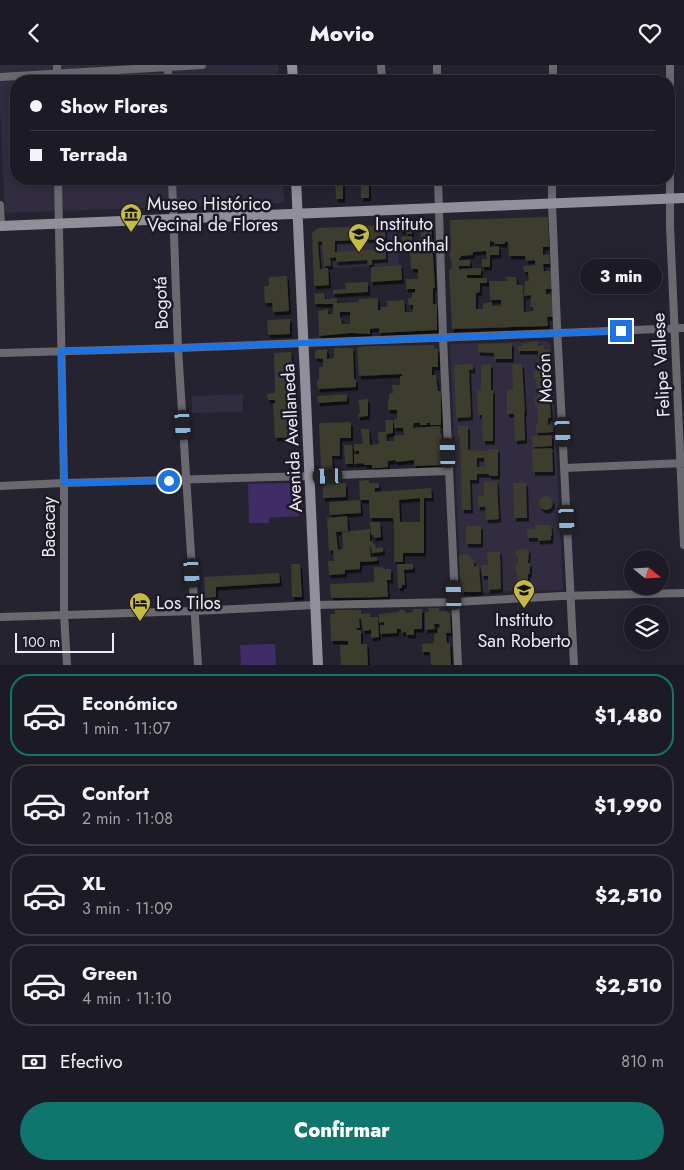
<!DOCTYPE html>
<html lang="es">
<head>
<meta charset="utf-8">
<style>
  body { margin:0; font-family:Jost,sans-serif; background:#25232c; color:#f1f3f6; height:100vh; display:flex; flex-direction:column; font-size:19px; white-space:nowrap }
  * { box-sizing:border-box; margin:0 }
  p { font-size:16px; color:#a0a1a6 }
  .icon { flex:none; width:28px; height:28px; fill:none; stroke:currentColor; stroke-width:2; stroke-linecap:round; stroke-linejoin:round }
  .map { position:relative; height:600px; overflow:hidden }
  .drawer { display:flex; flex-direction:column; background:#1c1a24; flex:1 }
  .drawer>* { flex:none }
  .top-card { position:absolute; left:10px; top:10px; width:665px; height:110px; border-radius:20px; box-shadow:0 2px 12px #0003,0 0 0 1px #3a3841; display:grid; align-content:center; height:110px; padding:0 20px; background:#1c1a24 }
  .needle { width:32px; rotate:108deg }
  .fabs { position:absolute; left:624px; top:485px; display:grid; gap:10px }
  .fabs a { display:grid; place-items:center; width:45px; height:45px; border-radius:50%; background:#1c1a24; box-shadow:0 2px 12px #0003,0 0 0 1px #3a3841; font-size:25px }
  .scale { position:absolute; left:15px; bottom:12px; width:99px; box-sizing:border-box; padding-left:5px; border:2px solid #ecebf4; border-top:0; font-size:14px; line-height:18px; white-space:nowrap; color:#ecebf4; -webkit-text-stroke:4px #1d1a26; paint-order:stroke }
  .end { position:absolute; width:22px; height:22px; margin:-11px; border:6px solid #1a73e8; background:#fff; box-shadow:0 0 0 2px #fff }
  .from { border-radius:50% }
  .bubble { position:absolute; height:35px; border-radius:18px; background:#1c1a24; box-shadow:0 2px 12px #0003,0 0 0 1px #3a3841; font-size:16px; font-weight:800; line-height:35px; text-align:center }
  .car { position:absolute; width:15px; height:30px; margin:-15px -8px; border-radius:6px; box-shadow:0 0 4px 1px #0007; background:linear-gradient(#222 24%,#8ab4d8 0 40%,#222 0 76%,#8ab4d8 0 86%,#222 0) }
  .top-card b { display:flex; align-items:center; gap:18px; height:48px; font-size:19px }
  .top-card b+b { border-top:1px solid #3a3841 }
  .top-card i { width:12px; height:12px; background:#f1f3f6 }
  ul { padding:9px 0 0; list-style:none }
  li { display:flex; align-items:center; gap:15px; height:82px; margin:0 10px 8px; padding:0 10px; border:2px solid #3a3841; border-radius:20px }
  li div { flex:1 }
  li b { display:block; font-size:19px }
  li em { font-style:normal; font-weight:800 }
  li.on { border-color:#0f766e }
  li>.icon { width:45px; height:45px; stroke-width:1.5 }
  .pay { display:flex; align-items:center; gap:12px; height:55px; padding:0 20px; font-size:19px }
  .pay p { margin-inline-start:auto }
  .button { display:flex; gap:10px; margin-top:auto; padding:10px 20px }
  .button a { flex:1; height:58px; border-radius:30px; background:#0f766e; color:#fff; font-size:20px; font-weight:800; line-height:58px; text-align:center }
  header { display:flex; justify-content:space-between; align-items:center; height:65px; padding:0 20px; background:#1c1a24; font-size:22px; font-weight:800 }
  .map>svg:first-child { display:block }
  .built { fill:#312c3f }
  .green { fill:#402d68 }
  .building { fill:#3c3c2d; fill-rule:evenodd; filter:url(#shadow) }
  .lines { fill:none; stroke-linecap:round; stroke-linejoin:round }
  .street { stroke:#6a6970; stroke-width:8 }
  .secondary { stroke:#918f9a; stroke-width:10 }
  .route { stroke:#1a73e8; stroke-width:6 }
  .labels { text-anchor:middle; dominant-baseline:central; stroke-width:5; stroke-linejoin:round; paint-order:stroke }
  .poi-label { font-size:18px; fill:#ecebf4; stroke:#1d1a26; text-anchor:start }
  .street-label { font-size:18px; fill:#ecebf4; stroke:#1d1a26 }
</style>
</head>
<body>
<header><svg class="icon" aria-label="back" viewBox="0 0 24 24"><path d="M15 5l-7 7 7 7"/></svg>Movio<svg class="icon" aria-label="heart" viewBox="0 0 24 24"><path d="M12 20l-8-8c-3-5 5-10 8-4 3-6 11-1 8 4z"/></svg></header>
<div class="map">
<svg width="684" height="600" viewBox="0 0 684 600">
  <defs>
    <filter id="shadow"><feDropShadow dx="2" dy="3.5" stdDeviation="0" flood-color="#0009"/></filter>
  </defs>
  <rect width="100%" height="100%" fill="#262330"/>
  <path class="built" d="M0,0H278L279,16H16V114H283L284,134L283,138L5,148L0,41Z
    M397,159L399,200L320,204L318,163Z
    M546,276L551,280L563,523L561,525L461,528L450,281L452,279Z
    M243,329V347L192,348V331Z"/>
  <path class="green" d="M294,418L298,422L299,451L269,453V458H249L248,419Z
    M275,579L276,600H241L240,580Z"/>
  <path class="building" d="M335,114H343V134H336Z
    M361,114H369V133H361Z
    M548,152L549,182H543V190L549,189L550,199H543L544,206H551L552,224H546V229H550L552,232L553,252H547L548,261L452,264L449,204H452L451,194H450L449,185H451L450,155ZM490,176L494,177V179H505V177H508L509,191H525L526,196L535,195V200L523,201L524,207H528L529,216H525L524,231L531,230L530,242H533V246L524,247L523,220H517L516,212H506L507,216H489L490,235H501V241H492V237L483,238V244H476V228L480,227V218H487V213H467V210H481V203L459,204V201H470V195H459V193H461V191L473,190V187L486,186L487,194H482V202H490V190H499V181L490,182Z
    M431,155L435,223H433V239H437V265L379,268V263L370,264V269L351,268L319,271L318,246L328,244V249H333V239H315L314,229L324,228L325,234L337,233V238L359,237V234L378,233V245H381V242H387V236L404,235L405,247H413V240H409L408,234L412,232V228L415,227V224H406V214H418V204H411L410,187H413V179H407V177H402L401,172L412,171V175L421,174L420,157ZM340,247H350V259H342L341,252H340Z
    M400,158H412V169H406V166H400Z
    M385,161L386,194L372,195V200H368L367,195L336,197V192L330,193L331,201H324L322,176L318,177L320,204L328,203L329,220L314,221L312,168L318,163ZM381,174L382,184L335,187V176Z
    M401,200L402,215L371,217V202Z
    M287,211L289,246L273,247L272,238H265L264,221H269V212Z
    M368,217V227L333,229V225L346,224L345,218Z
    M290,254V269L268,270L267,255Z
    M538,276V281L544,280V284H549L550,299L539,300L538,286H518V281H522V278L529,279V277Z
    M512,278V294H494V288L478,287V283H477L478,279Z
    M434,280V283L438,284V302H432V310H436L438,326H441V360H430V358H427V360H420V358H414L413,363L440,361L441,370L442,369V400L414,401V395L396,397L395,395L388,396V402L381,403H372V400H364V398L354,399V389H359V386H354V379H363L361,364H369L370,380L379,379L378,367H386L385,355H393V368L386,369L387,376H394V371L404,370L403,363H394V354H397V345H388V336H389V329L393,328L392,320H400V311H402V309L359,311L357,282L374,281Z
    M334,283H353L354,314H356V322L318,324L317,316L319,315V302H323V294L315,293V287L317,285L327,284V294L334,293Z
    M291,287L295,353L293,355L294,358L295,372L275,373L273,338H275V335H268L267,329L275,328L274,288Z
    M473,299V305H469L471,352L456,353L454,300Z
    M491,299V325H493V376H483L482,350H478L477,326L481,325V300Z
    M512,299H522L525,348H524L525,375L515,376L514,349H507V325L513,324Z
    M551,305L552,312H546V319H549L551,353H548V360L553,359L554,367L536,368V360H538L537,340H535V332H537L536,313H534V306Z
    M347,329V336L318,338L317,331Z
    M368,334V351L358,352V349H360L359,338L358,335Z
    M351,357V373H340V391H332L333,404L324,405L321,403L319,358Z
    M458,361H468V385L489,386L488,384H498V411H489V409H477V415H470L471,445H462L460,371H458ZM477,393H484L485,402H477Z
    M552,370V381L533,382L532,371Z
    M344,380H352L353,399H345Z
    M552,383L553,407H533L532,384Z
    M369,415V418H379V423H375V427L431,423L432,433H424V488H403V497H394V457L393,453H370L369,435H360L361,448L330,450L329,437L360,435L359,416ZM420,433V457H400L399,435Z
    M497,416L499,454L486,455L485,442H478V431L484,430V417Z
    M327,418H346V432L323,433V423Z
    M513,418H526L527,453H514Z
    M539 438a7 7 0 1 1 14 0a7 7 0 1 1-14 0Z
    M347,451L348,466L336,467L338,485L343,484L342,467L370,464V476H372L373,479H375L376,483L383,482V487L372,488L371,482H370L371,492H377V496L360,497V504L345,505V509L329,510L328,496H334L333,485L329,486L327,453Z
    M370,457H380L381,472L374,473L373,470H371Z
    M535,460H551L552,471H551V475L538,476V473H527V464L536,463Z
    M466,461H481V479H466Z
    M529,484L528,498H530V509H528V516H530V522L517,523L518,509H516V499L518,498V491H516V485Z
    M500,486L501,524L488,525V511H482L481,500H488L487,487Z
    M469,489V492H471V495H474V501H479L481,527H462L461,514H460L459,490Z
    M291,499H300L302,532H292Z
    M397,499H413V504L404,505L405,520H402V523H398Z
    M374,502H383V504H391V515H387L388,532L331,533L330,519L374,517Z
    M279,508L280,518L216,522V532L205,533L204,512Z
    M428,543H439V546H447L450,548L451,568H446L447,578H450L451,600H431L430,587H422V579L434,578V570L435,569L438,568V562H440L439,559H434L435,564L425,565V547H429Z
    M413,544H422V564H414V570H406V567L401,568V564H397V568L380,569V560H384V557L379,558V549L399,547V545H405V548L413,547Z
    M335,545H361V549L370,548V552H378L379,572L371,573V565L363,566L361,554H359L360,563H356L357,565H361V579H367L368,600H341L340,580H348V576H331L330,549H335Z"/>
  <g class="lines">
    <path class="street" d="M168,0V16
      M381,0L382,16
      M437,0V16
      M670,0V161L684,480
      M0,12L202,0
      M57,16V0
      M553,16V0
      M58,114L64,418V549L67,600
      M172,114L178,283L198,600
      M438,114L443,273L458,600
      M552,114V139L557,261L574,600
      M0,140L1,161
      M0,288L178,283L684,263
      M565,403L684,398
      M0,421L64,418L310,411L448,406
      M0,552L195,546L315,540L455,537L562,531L684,528"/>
    <path class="secondary" d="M292,0L293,16
      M296,114L318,600
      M0,161L684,133"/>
  </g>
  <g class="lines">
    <path class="route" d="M169,416L64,418L61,286L178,283L621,266"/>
  </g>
  <defs>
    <g id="museum-pin" transform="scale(1.125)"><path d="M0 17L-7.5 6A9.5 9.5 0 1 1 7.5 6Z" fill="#c5bc3d" stroke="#1d1a26"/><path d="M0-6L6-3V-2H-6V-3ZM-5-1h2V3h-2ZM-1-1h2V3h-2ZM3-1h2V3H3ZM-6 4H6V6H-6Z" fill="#111"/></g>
    <g id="school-pin" transform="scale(1.125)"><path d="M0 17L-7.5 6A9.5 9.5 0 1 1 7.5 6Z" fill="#c5bc3d" stroke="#1d1a26"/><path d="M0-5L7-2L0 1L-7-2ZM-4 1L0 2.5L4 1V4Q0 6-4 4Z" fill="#111"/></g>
    <g id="hotel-pin" transform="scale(1.125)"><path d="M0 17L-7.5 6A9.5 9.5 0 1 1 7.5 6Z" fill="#c5bc3d" stroke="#1d1a26"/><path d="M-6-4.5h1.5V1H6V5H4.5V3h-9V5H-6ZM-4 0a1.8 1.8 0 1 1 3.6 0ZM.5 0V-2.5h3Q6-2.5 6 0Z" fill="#111"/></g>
  </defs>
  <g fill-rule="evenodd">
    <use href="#museum-pin" x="131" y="149"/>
    <use href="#school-pin" x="359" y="169"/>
    <use href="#school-pin" x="524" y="525"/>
    <use href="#hotel-pin" x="140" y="538"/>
  </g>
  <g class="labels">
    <g class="poi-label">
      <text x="147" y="139">Museo Histórico<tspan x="147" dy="21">Vecinal de Flores</tspan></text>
      <text x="375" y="159">Instituto<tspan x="375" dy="21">Schonthal</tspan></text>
      <text x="156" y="538">Los Tilos</text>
      <text x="524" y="555" text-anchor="middle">Instituto<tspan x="524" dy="21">San Roberto</tspan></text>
    </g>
    <g class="street-label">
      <text transform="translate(161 238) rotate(-92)">Bogotá</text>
      <text transform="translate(661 300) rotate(-93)">Felipe Vallese</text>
      <text transform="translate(545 313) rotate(-93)">Morón</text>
      <text transform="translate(292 373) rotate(-93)">Avenida Avellaneda</text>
      <text transform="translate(49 462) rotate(-90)">Bacacay</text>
    </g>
  </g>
</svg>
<div class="fabs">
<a><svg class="needle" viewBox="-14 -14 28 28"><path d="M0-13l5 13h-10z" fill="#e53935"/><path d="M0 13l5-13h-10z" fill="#a0a1a6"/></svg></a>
<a><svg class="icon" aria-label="layers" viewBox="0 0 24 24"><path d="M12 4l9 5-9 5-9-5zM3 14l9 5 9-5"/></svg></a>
</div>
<div class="scale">100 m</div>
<i class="end from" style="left:169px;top:416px"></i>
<i class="end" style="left:621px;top:266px"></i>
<div class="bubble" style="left:580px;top:194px;width:82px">3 min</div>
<i class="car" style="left:183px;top:360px;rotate:176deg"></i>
<i class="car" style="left:563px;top:367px;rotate:177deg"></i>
<i class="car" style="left:448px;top:388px;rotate:358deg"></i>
<i class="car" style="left:328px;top:411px;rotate:268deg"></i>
<i class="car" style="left:567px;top:455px;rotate:177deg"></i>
<i class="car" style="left:192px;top:508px;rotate:176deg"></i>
<i class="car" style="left:454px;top:530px;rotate:358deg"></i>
<div class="top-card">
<b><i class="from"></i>Show Flores</b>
<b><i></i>Terrada</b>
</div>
</div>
<section class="drawer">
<ul>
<li class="on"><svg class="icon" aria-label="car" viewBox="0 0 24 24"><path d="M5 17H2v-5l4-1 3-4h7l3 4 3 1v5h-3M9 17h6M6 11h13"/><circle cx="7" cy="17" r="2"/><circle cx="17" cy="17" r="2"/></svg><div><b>Económico</b><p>1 min · 11:07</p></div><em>$1,480</em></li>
<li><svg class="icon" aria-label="car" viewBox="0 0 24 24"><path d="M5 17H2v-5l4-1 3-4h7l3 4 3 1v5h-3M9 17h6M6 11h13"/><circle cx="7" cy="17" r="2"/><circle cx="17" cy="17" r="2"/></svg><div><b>Confort</b><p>2 min · 11:08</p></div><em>$1,990</em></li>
<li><svg class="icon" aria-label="car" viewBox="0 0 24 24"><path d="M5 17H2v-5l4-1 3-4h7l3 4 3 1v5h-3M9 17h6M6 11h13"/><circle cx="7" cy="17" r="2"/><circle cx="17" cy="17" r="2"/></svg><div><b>XL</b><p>3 min · 11:09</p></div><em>$2,510</em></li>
<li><svg class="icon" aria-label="car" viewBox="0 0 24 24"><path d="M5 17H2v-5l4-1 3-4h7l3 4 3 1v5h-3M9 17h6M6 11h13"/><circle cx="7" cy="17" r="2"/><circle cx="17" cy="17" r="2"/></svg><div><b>Green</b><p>4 min · 11:10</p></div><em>$2,510</em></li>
</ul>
<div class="pay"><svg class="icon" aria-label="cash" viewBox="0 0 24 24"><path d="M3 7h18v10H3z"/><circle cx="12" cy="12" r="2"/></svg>Efectivo<p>810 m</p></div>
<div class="button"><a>Confirmar</a></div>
</section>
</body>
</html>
